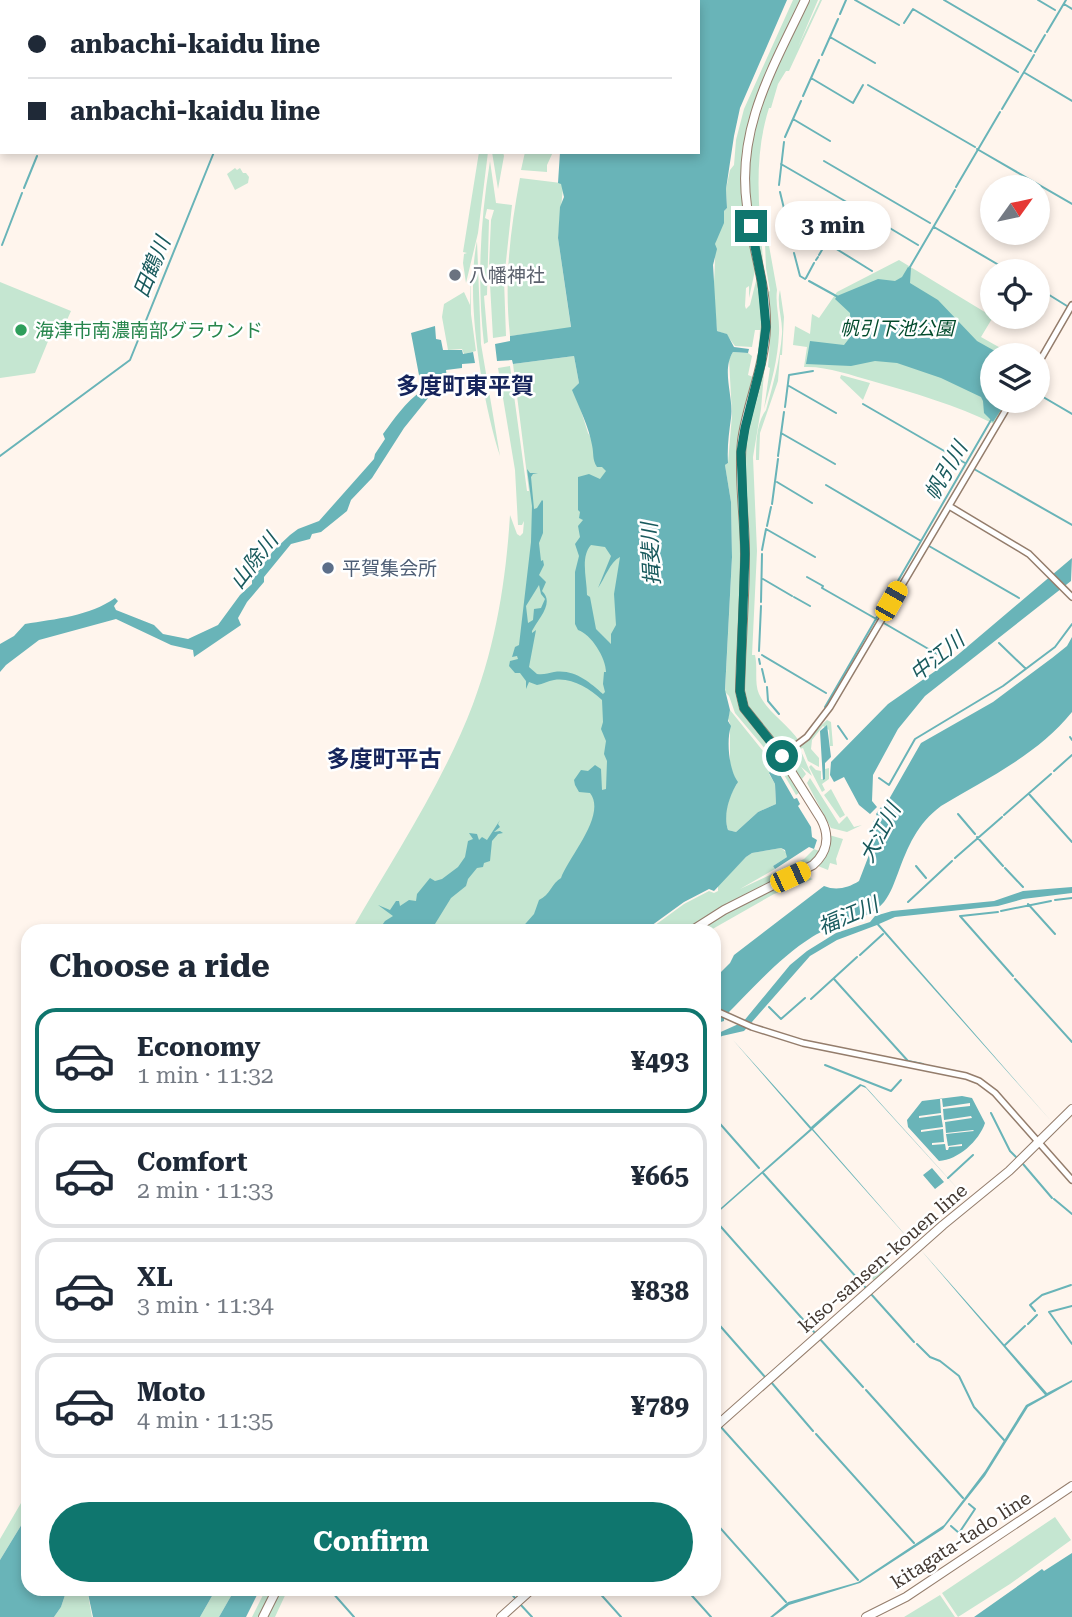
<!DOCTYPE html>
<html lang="en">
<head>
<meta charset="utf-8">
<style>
  body { margin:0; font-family:"Roboto Serif","Noto Sans JP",serif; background:#f6f6f7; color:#1f2937; height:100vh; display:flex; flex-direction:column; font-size:26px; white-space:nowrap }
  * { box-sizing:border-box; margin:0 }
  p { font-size:23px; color:#747a83 }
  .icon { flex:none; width:38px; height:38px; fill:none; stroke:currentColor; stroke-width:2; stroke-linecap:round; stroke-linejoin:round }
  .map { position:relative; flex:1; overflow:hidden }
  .sheet { position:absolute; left:21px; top:924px; width:700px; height:672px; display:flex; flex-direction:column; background:#fff; border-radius:21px; box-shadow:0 4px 10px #0003 }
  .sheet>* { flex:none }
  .guide { position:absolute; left:0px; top:0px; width:700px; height:154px; box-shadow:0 4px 10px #0003; display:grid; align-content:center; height:154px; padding:0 28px; background:#fff }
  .needle { width:46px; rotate:57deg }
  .fabs { position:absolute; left:980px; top:175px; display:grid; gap:14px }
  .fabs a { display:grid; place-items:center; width:70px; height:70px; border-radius:50%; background:#fff; box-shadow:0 4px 10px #0003; font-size:35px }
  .end { position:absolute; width:32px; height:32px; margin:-16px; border:9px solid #0f766e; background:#fff; box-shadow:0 0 0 4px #fff }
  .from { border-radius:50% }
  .bubble { position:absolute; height:49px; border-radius:24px; background:#fff; box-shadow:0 4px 10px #0003; font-size:23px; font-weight:700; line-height:49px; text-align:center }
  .car { position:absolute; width:21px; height:42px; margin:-21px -10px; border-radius:9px; box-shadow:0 0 5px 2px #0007; background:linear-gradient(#f5c518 24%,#345 0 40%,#f5c518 0 76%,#345 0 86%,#f5c518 0) }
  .guide b { display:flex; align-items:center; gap:24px; height:66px; font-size:26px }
  .guide b+b { border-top:2px solid #e0e1e3 }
  .guide i { width:18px; height:18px; background:#1f2937 }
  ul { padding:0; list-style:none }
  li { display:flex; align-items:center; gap:21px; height:105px; margin:0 14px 10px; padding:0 14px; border:4px solid #e0e1e3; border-radius:21px }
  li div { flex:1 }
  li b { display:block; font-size:26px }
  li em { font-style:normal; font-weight:700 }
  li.active { border-color:#0f766e }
  li>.icon { width:63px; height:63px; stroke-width:1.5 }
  h2 { padding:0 28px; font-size:32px; line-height:84px }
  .action { display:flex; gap:14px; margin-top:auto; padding:14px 28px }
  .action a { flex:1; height:80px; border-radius:42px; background:#0f766e; color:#fff; font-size:28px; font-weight:700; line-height:80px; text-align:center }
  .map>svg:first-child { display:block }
  .green { fill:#c5e6d1 }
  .water { fill:#69b4b8; fill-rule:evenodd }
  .pier { fill:#fff5ed }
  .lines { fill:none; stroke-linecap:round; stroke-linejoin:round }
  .stream { stroke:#69b4b8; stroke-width:2 }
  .minor-casing { stroke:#947d6c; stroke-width:8 }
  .major-casing { stroke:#947d6c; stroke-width:10 }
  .minor { stroke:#fff; stroke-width:5 }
  .major { stroke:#fff; stroke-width:8 }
  .route { stroke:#0f766e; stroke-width:9 }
  .worship-dot { fill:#6b7280; stroke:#fff; stroke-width:2.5 }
  .leisure-dot { fill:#2e9e5b; stroke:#fff; stroke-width:2.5 }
  .service-dot { fill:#5c6f8a; stroke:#fff; stroke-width:2.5 }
  .labels { text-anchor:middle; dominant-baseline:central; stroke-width:5; stroke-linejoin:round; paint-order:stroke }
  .worship-label { font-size:19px; fill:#5b616d; stroke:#fff; text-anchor:start }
  .park-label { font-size:19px; font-style:italic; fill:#024b2c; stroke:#fff }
  .leisure-label { font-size:19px; fill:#27864d; stroke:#fff; text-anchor:start }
  .service-label { font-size:19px; fill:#4e5e75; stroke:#fff; text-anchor:start }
  .street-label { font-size:19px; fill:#433932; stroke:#fff }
  .water-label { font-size:21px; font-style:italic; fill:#195a5d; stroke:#fff }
  .quarter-label { font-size:23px; font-weight:bold; fill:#15245b; stroke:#fff }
</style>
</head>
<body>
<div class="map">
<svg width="1072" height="1617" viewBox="0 0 1072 1617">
  <rect width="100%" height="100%" fill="#fff5ed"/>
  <path class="green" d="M793,0H803C781,47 753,94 744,145L756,266L749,298V286L746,288L745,306L746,309L750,305L757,277L763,306L761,351L758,350L760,330H755L752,347L735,346L726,334L717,331L713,289C715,281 715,252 715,244C716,232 725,224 724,211L727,208L726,189L730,170L734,165L736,140L744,109Z
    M808,0H818L798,47L820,0H822L789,71H786L778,84L771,108H769C751,165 761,219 764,277C756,240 744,199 747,160C752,104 785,51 808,0Z
    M479,152H488L478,233L466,283L463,263L464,254L467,253L463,252Z
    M492,152H503L504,156L498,189Z
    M525,152H553L547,165V172L521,170Z
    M490,161L496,203L512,205L504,280L506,336L493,338L489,266L491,220L494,210L487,209L485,218L489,220L487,295L484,296L488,342L484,344C477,282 480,223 490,161Z
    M235,168L237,170L240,168L243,173H246L249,177L248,183L235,190L227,174Z
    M520,178L561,183L563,188L558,238L571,328L510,336C504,280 510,232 520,178Z
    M764,218L777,290C775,305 780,318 779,333C778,359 771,384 764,409L770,368L768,367L770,341L766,293L770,291L766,268Z
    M477,241L481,344L500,456C482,400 465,298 477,241Z
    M899,260L993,317L981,337L1013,355H992V401H1010L994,424C957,405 913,393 872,381C850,375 827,366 804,367L807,347L793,345L795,326L810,334L812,314L819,318L837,292Z
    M470,271L471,314L476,351L464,354L462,349L448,350L442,317L444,304L464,292L470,305Z
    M0,282L71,311L62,331L40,324L39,328L51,334L35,373L0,378Z
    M780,290L784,317L782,355H780L778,381L760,433L759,460H756C756,444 756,423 766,410C773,385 780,360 782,334C783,319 776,304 780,290Z
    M766,349L761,409L753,457L757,551L752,655H755C758,668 754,683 759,694C768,713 789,725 799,741L786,751L782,752L749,711L743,697L745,437Z
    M733,352L748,353L752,356L748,375L753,377L757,355L761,356L744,420L743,549L737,689L802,791L796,795L777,763L735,713L729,696L725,692L732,557L731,502L725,465L728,463L732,415L729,359Z
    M574,356L579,383L573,390L578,401L588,433L607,464L621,552L610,757C608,775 607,794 600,811C580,855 551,893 523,931H388L402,926L417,929L412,926L382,925L378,931H351C393,858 443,783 473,704C496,643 506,580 510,515L517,534L520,536L523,533L524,521L522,525H518L515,470L498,368L510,366L527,491H529L513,364Z
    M841,375L870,383L863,400L840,378Z
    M730,710L775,766L769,774L775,784L776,804L758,812L736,832L728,830C723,816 728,796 737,784L730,765V724L728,718Z
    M827,720L831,722L833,746H830L829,730L823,726L812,740L811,749L819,758V767L808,761L803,748L800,749L812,776L800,766L794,751Z
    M792,754L806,774L802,779L818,805L826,824L788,760Z
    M811,765L816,770L821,771V779H825V769L829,768V779L822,784L825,790L822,792L809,767Z
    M810,778L839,824L847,816L854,827L862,825L847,832L831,828L807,783Z
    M831,789L845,815L840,818L824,795Z
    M829,835L843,839L836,859L837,865L830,863L828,870L818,866Z
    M781,848L787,853V857L773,866L775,869L740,889L804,859L814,849L822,852L817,860L737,901L726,903L727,906L688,931H647L684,904L709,891L714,893L718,891V885L746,857L752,853Z
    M806,877L813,879L774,894L709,931H695C723,912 773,880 806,877Z
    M881,1257L890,1268L875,1282L865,1271Z
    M28,1491V1514L0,1560V1539Z
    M1055,1517L1071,1540L1010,1584L958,1617L942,1593Z
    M67,1589H87L92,1617H54L61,1607Z
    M216,1589H235L219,1617H200Z
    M266,1589H275L261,1617H252Z
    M279,1589H288L275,1617H265Z
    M940,1595L955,1617H904Z"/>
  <path class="water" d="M628,0H787L740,108L734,136L726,189L727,208L724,211V223L715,244L717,249L713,265L717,331L727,334L734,347L749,349L748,353L733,352C721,371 734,397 731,418C729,433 727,447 728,463L725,465L731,502L732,557L725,690L730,710L728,721L731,726C726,741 729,770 738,782C729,796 723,815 728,830L736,832L758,812L776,804L775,784L769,773L775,766L794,799L797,798L800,804L798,806L811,827L812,837L817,840L814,849L809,847L775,869L773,866L787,857L785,850L781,848L752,853L746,857L714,891L709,889L684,902L644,931H519L534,914L539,900C550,895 552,883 561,878C569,856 607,815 590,793L579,792L575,785L574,780L581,770L588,771L595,765L601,769L602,790L606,789L607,761L604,754L606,741L601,729L603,722L602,700C589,688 571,677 554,680C548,681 543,684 537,685L529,682L526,689V681L520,673H515L509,666L510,661L518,659L517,656L512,657L515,647L519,645L531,542L532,506L527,469L530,473H538L533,474L531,477L534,509L537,508L542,500L543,501V533L539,543L541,561L543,560L544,565L539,575L546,582L542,591C555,603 538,619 532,631V633L536,630L529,667L537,674C544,675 548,673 554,672C575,669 589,682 603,694L605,692L603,684L604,672H606C606,658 591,634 578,630L575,624V572L579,556L575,544L580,537L578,526L583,520L579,518L580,512L578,510V477L589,474L600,479L606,471L602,467H597C592,459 594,454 592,445C589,427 579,407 572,390L579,383L574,356L513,364L512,360L497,361L495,344L510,341V336L571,327L558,238L560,207L564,197L561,184L558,183L560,152H698V2ZM591,545L605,547L611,556L598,588C605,578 610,562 620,557L614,594L616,625L611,634V644L596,629L590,597L587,595C587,579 580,557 591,545ZM539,585L541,594L545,599L541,608L534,609L533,620L528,623L526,606Z
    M908,267L911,268L910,283L938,300L977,341L1002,355H992V401H1007L993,422L984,413L983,401L981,397L941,378L897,363L875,361L851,366L806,364L810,341L844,345L851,336L850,313L835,299L837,296L878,279L895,281L902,277Z
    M435,326L436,339L441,340L443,350H462L463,354L473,352L475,363L462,364V368L446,370L447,379L431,388L429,397L404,428L372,478L351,500L347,511L321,532L312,534L310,539L291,544L264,577V582L247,602L238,618L241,625L194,657L193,650L171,645L116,619L39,640L6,665L0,672V644L14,636L25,624C55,619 90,616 115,598L118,601L114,606L116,610L154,625L163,634L188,639L218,625L240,595L252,584V580L273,551L290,535L298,529L319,521L374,459L375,454L385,439L383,434C395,418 405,402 422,391L411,333Z
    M1072,558L1071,581L925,696L898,729L873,775L872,801L877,807L870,814L859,805L844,777L834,782L830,775L831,762L888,704L954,658Z
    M1072,637V712C1037,755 988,778 941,806C917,824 908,846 898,873C894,883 891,893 884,902C866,923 834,923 812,937C779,958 751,990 724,1017V1021L714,1024V979L730,963L734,955L824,886C836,891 848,888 859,881L874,842L873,822L877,816L876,814L881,807L884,808L921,743L993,702L1052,658L1067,646Z
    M827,725L831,757L825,763V779L823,780L820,731Z
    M500,820L498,824L500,827L494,832L500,831L503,833L498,834L492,841L490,861L484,863L483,867L477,868L468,879L466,886L451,898L435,924L424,925L426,931L402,926L388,931H378L385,921L393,916L378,905L390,910L396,901H399L400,906L409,900L416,901L417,894L430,878L435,881L442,879L458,867L465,857L468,841L473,839L469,833L477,834L479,840L482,837L487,840Z
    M1072,887V893L1023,899L998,906L895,917L879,924L1051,1121L877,925L837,940L810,956L744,1031L722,1036L714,1041V1035L743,1022L790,965L807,951L836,933L870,922L875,916L892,911L994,901L1023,891Z
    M733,1040L811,1127L860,1084L865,1086L967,1199L866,1088L861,1086L813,1129L914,1245L812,1130L714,1216V1214L810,1129Z
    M962,1096L972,1098L985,1123C979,1141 958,1160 939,1161L908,1127L907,1120L922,1101Z
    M932,1168L944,1182L935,1189L923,1175Z
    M920,1249L1047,1393L1072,1380V1382L1028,1407L985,1476L943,1529L860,1583L789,1605L773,1617H770L788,1602L858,1582L944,1525L985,1471L1026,1405L1045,1395Z
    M28,1514V1589H67L61,1607L54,1617H0V1560Z
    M1072,1553V1617H974L1042,1569L1044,1571Z
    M87,1589H216L200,1617H93Z
    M235,1589H260L246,1617H219Z"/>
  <path class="pier" d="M940,1099H942L943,1107L970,1103V1106L943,1109L944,1120L971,1116L972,1118L945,1122L946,1133L973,1130L974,1131L946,1134L948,1146L962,1144V1146L949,1147L948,1150H946L945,1144L932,1145V1143L944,1142L943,1129L921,1132V1130L943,1127L941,1115L919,1118V1116L941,1113Z"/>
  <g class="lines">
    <path class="stream" d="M195,0L199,2
      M362,0L366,2
      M855,0L899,25
      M944,0L1031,51
      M1038,0L1055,10
      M101,2V0
      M276,2L277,0
      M487,2L488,0
      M1064,4L1072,9
      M840,14L846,0
      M904,23L913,9L1018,72
      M1047,32L1066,0
      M830,37L875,63
      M1035,52L1045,35
      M822,55L838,19
      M1025,73L1072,101
      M811,78L853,103L863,85
      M868,85L975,147
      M803,96L819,60
      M1002,109L1034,55
      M793,119L830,141
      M785,137L801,101
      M977,149L1072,204
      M824,161L930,223
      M781,164L850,204
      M779,185L784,142
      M956,187L1000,112
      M24,188L37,156
      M780,192L788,225
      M853,206L918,245
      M786,218L826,243L819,255
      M788,227L793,246
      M934,227L1009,271
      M2,245L22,193
      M830,245L872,271
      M794,253L800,276L805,279
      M816,260L818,257
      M910,267L955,190
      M806,278L814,263
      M809,281L838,297
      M1038,288L1067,306
      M789,386L836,413
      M1038,394L1072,414
      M863,404L965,463
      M785,407L789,375L813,371
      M781,433L835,464
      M0,456L130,360L214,152
      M778,456L784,412
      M974,469L1072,525
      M777,482L812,503
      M826,485L921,541
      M772,504L778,459
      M767,526L771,507
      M766,529L815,557
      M929,546L1019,598
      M762,550L766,529
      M807,577L823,586L822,588L878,620
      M763,579L792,596
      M794,597L810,606
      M761,602L762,554
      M882,622L944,658
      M999,643L1025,668
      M759,651L761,606
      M762,655L826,693
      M759,659L760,664
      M762,669L765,682
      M767,687L768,701L779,714
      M825,707L991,420
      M838,726L847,739
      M1070,737L1072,740
      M1054,771L1072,755
      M879,778L889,785L915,739L1003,686L1055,647L1072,624
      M1029,794L1072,842
      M958,814L975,834
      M1004,815L1051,774
      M977,837L1003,866
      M955,858L1002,817
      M916,866L926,878
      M1005,868L1023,887
      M1055,900L1072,898
      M908,902L952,861
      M1028,904L1055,934
      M1001,911L1051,901
      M960,916L1013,976
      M961,916L998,912
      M860,955L883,934
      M834,979L908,1061L923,1064
      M1015,979L1072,1042
      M811,999L857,957
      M769,1007L781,1019L805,998
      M825,1065L891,1091L901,1080
      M991,1113L1010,1151L1017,1158
      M714,1117L759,1168
      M1023,1164L1052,1198
      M763,1173L866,1288
      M948,1178L973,1155
      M1054,1199L1072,1214
      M714,1219L815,1333
      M871,1294L914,1342
      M1072,1306L1049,1312L1072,1344
      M1035,1311L1030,1305L1042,1295L1071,1285
      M714,1319L765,1377
      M1028,1324L1037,1315
      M819,1338L863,1387
      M917,1344L930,1357L940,1361L959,1376L974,1407L1004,1440
      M1005,1345L1025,1326
      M771,1382L813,1431
      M866,1390L963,1498
      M714,1419L715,1421
      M720,1426L858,1580
      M816,1434L914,1543
      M714,1521L786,1602
      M951,1526L959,1533L975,1509L969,1504
      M507,1589L516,1599
      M596,1589L621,1617
      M686,1589L711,1617
      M332,1592L354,1617
      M520,1604L532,1617"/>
    <g class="minor-casing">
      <path id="minor" d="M1038,364L1072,305
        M949,506L1029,554L1072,597
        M782,756L807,737L830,707L1011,401
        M714,1010L752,1027L803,1043L966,1076L979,1081L995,1093L1072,1180"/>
    </g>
    <g class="major-casing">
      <path id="major" d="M691,931L724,910L813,865C828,852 830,836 821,819L777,749L744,708L740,691C741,645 745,599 745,553C745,516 738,478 742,441C747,403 765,366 766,327C767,286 752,247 747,206C736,128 773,68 805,0
        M714,1428L943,1225L1009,1171L1072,1109
        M263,1617L277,1589
        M501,1617L532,1589
        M866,1617L906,1597L1072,1486"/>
    </g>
    <use href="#minor" class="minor"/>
    <use href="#major" class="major"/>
  </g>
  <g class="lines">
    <path class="route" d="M751,226L762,283L766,327L761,364L745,428L741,452L745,554L740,691L744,708L782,756"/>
  </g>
  <circle class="worship-dot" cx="455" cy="275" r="7"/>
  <circle class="leisure-dot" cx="21" cy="330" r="7"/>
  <circle class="service-dot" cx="328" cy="568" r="7"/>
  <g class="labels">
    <g class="worship-label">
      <text x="469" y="275">八幡神社</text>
    </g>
    <g class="park-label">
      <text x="897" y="328">帆引下池公園</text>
    </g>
    <g class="leisure-label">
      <text x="35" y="330">海津市南濃南部グラウンド</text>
    </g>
    <g class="service-label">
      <text x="342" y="568">平賀集会所</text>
    </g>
    <g class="street-label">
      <text transform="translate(883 1258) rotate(-41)">kiso-sansen-kouen line</text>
      <text transform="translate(961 1540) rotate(-33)">kitagata-tado line</text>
    </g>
    <g class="water-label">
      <text transform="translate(152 267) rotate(-68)">田鶴川</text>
      <text transform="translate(946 471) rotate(-60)">帆引川</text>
      <text transform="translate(651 554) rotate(-93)">揖斐川</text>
      <text transform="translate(254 561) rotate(-52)">山除川</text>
      <text transform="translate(937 657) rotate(-39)">中江川</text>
      <text transform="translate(880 833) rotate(-62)">大江川</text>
      <text transform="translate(848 916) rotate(-23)">福江川</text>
    </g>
    <g class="quarter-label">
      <text x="465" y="386">多度町東平賀</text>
      <text x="384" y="759">多度町平古</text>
    </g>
  </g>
</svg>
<div class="fabs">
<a><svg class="needle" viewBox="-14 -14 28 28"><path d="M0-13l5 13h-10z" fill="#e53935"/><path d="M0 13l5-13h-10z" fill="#747a83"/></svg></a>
<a><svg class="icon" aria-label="locate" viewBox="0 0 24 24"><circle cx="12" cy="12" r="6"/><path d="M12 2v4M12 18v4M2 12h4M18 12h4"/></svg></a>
<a><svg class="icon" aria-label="layers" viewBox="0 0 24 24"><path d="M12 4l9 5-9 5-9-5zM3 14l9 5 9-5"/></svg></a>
</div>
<i class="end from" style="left:782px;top:756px"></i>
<i class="end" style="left:751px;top:226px"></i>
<div class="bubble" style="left:775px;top:201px;width:116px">3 min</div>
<i class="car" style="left:891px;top:601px;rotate:30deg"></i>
<i class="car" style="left:790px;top:877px;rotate:65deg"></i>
<div class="guide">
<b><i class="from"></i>anbachi-kaidu line</b>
<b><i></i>anbachi-kaidu line</b>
</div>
<section class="sheet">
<h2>Choose a ride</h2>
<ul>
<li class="active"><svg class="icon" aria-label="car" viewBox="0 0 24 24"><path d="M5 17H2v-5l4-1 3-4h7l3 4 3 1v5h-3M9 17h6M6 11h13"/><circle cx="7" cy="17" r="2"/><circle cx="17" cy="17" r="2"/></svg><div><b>Economy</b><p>1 min · 11:32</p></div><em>¥493</em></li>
<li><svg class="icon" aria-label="car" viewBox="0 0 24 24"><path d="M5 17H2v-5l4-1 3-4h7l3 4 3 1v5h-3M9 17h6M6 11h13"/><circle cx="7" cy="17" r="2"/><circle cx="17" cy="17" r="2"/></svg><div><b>Comfort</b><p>2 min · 11:33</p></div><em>¥665</em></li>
<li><svg class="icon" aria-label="car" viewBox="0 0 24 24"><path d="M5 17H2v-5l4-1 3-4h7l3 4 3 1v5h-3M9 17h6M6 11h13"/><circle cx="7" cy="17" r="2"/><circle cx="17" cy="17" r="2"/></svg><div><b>XL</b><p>3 min · 11:34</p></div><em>¥838</em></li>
<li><svg class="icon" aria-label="car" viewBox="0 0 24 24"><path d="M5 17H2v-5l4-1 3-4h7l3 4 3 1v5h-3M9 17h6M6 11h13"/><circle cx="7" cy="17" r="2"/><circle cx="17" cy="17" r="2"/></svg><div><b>Moto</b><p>4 min · 11:35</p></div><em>¥789</em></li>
</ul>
<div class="action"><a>Confirm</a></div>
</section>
</div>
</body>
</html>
